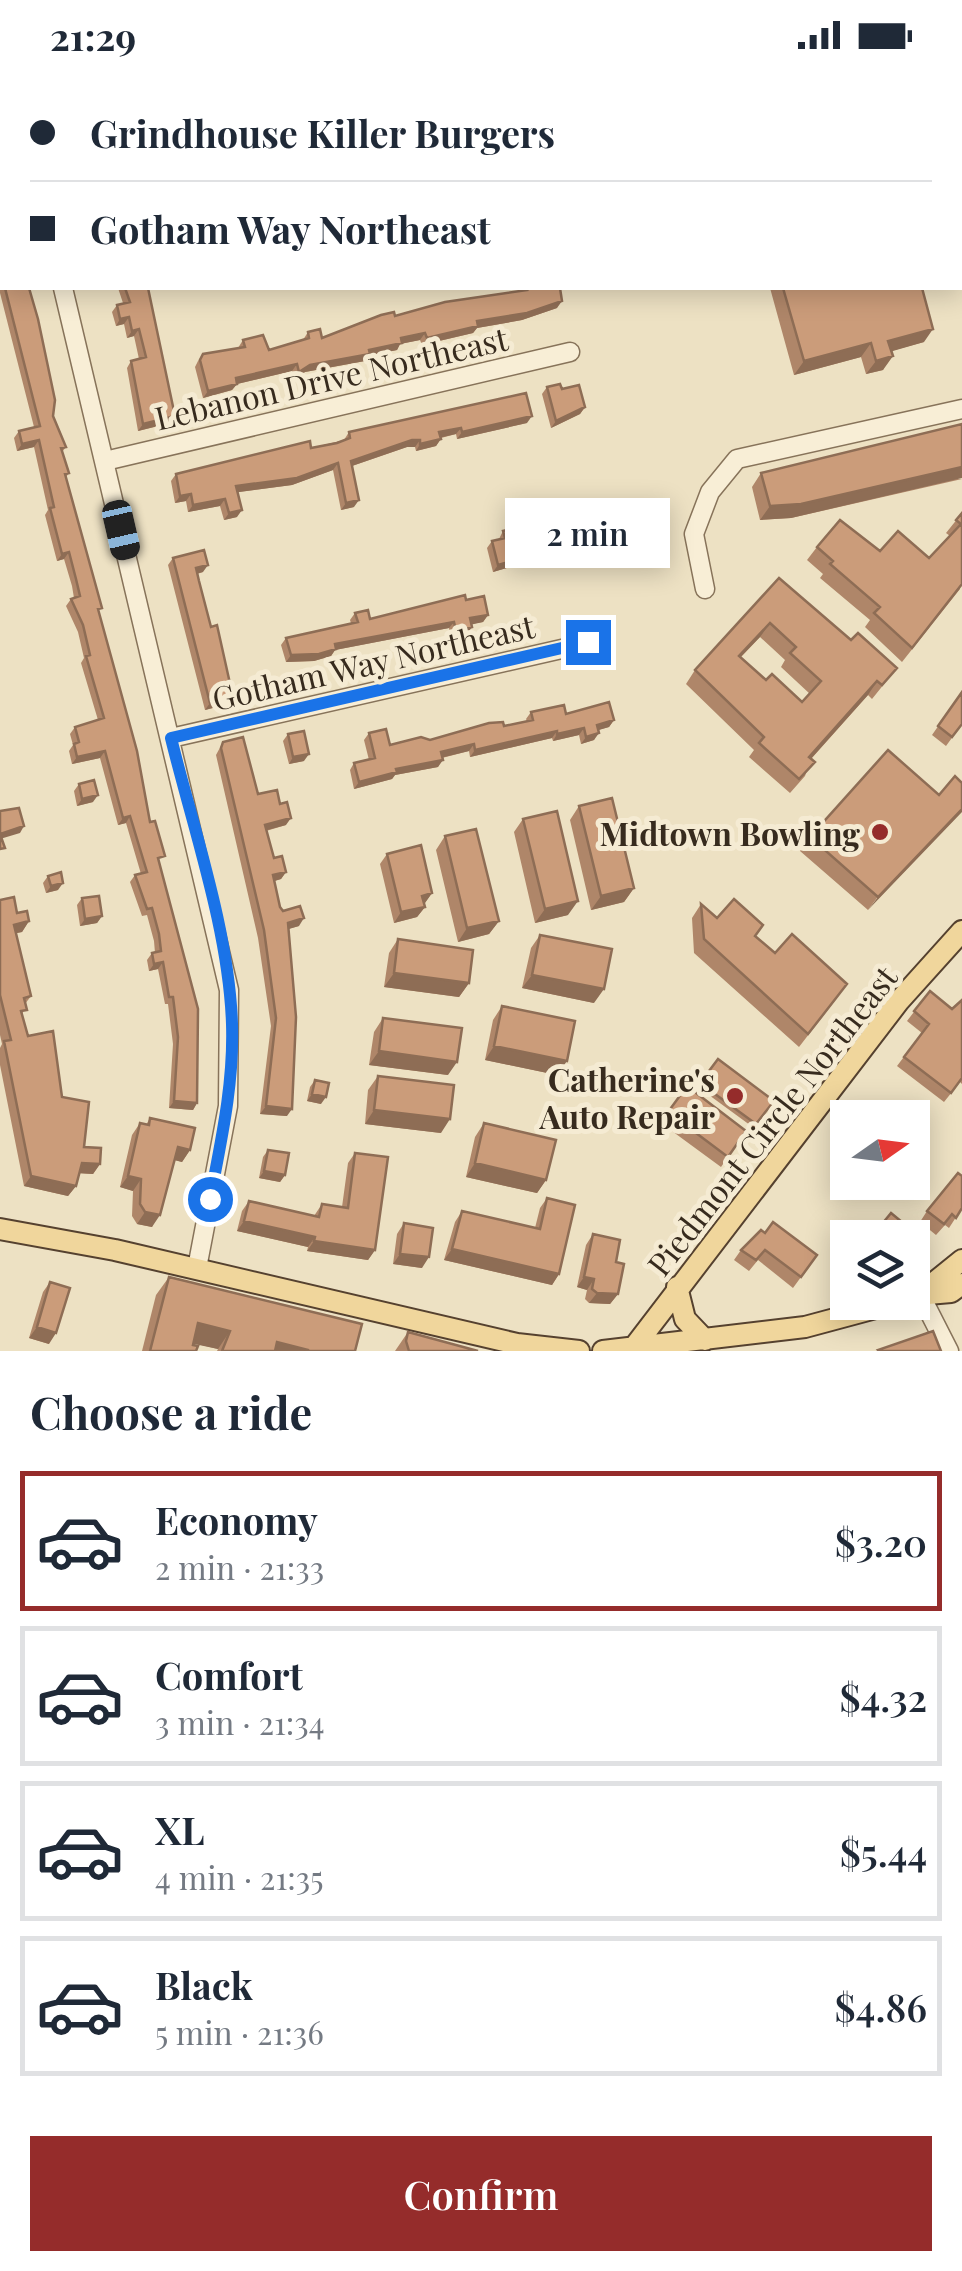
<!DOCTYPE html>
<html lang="en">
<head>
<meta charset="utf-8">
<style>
  body { margin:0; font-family:"Playfair Display",serif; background:#f2f2f3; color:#1f2937; height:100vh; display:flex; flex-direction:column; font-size:38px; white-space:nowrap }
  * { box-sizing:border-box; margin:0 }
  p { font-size:32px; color:#747a83 }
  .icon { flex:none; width:55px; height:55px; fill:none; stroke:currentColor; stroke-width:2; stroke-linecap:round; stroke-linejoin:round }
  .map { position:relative; height:1281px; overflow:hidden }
  .panel { display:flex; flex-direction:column; background:#fff; flex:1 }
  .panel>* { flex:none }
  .guide { position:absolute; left:0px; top:0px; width:962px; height:220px; box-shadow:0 5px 25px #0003; display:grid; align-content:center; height:220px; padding:0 30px; background:#fff }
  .needle { width:65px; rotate:76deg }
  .buttons { position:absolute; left:830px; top:1030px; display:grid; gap:20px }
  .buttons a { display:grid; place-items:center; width:100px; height:100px; border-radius:0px; background:#fff; box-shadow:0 5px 25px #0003; font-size:50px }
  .end { position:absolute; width:45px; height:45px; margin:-22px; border:12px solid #1a73e8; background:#fff; box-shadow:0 0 0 5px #fff }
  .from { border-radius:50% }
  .bubble { position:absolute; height:70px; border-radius:0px; background:#fff; box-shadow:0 5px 25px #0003; font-size:32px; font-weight:600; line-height:70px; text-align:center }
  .car { position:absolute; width:30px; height:60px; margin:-30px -15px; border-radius:12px; box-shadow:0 0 8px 2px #0007; background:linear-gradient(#222 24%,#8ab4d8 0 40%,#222 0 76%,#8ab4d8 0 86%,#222 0) }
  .guide b { display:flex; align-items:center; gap:35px; height:95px; font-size:38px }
  .guide b+b { border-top:2px solid #e0e1e3 }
  .guide i { width:25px; height:25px; background:#1f2937 }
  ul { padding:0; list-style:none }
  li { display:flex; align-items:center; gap:30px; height:140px; margin:0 20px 15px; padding:0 10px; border:5px solid #e0e1e3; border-radius:0px }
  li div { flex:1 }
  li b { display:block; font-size:38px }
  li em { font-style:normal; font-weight:600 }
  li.active { border-color:#952c2b }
  li>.icon { width:90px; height:90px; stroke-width:1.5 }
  h2 { padding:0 30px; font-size:45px; line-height:120px }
  .button { display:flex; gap:20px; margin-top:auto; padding:20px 30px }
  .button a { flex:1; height:115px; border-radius:0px; background:#952c2b; color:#fff; font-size:40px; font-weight:600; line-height:115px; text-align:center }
  .status { display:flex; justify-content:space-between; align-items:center; height:70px; padding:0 50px; background:#fff; direction:ltr }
  .status svg { height:28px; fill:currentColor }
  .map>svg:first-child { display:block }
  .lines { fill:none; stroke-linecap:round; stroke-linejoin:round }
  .minor-casing { stroke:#87735a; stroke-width:21 }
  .major-casing { stroke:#55412f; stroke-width:24 }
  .highway-casing { stroke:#55412f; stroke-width:29 }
  .minor { stroke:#f8eed6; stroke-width:18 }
  .major { stroke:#f0d69c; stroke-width:20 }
  .highway { stroke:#dba156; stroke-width:25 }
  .wall { fill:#af8669; fill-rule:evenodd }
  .shaded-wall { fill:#8e6d55 }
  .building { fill:#cb9c7a; stroke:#8e6d55; stroke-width:2.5; fill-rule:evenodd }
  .route { stroke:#1a73e8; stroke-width:12 }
  .poi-dot { fill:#952c2b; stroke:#f5ebd3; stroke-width:4 }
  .labels { text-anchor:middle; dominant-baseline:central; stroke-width:10; stroke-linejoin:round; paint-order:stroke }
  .street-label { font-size:32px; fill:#372b1e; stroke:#f5ebd3 }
  .poi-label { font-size:32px; font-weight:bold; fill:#372b1e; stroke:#f5ebd3; text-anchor:end }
</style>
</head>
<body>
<div class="status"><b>21:29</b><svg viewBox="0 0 49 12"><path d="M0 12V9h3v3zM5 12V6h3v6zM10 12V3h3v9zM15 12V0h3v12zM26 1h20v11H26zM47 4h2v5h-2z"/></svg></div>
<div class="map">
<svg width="962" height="1281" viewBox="0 0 962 1281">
  <rect width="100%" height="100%" fill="#ede1c3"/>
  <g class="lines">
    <g class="minor-casing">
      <path id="minor" d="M12,0L13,2
        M63,218L229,920L228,1036L197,1198
        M105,391L570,282
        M705,519L694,464L710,422L737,389L962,339
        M171,668L588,573
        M920,1224L949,1281"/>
    </g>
    <g class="major-casing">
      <path id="major" d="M863,0L865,2
        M960,121L962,122
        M960,183L962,192
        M0,1159L115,1180L517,1274L579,1281
        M677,1217L685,1249L705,1270
        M920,1224L962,1190
        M916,1225L951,1222L962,1214
        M603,1281L805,1257L898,1232
        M631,1281L899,931L962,861"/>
    </g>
    <g class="highway-casing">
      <path id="highway" d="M934,0L936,2
        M960,43L962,46"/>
    </g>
    <use href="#minor" class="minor"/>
    <use href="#major" class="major"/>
    <use href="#highway" class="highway"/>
  </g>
  <path class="wall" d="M0,189H2V218H29L53,346L66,377L62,382L69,403L66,407L160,793L197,1033L193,1040L169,1038L173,974L168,934H165L158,899L149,901L147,890L152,883H155L154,871L147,845L142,846L130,812L135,805L141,804L126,753L118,755L100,688L72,694L69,681L73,675L70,664L75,657L98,650L81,593L84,588L78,562L66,536L71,529L74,528L72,516L64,489L57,491L45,445L48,440L34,377L17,381L14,368L19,361L34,357L0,223Z
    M118,218H148L175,346L170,353L138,361L127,298L131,291L139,289L134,266L127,268L124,254L116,256L112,242L117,235L123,233Z
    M521,218H560L557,238L522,250L477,258L473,263L422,275L420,270L400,274L397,280L368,286L365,291L305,302L294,309L292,301L237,314L232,320L203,328L195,297L198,291L203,284L238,278L243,270L269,280L303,270L308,262L322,268L395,246L520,221Z
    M770,218H922L924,272L891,281L883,300L866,304L861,287L794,305Z
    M547,317L562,319L585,337L580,344L551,358L542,324Z
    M527,353L457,369L456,364L441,368L436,376L416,381L415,377H407L352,396L354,437L341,440L333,400L292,415L238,422L237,447L224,450L220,436L188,442L186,431L175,433L171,411L176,404L311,378L344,370L349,362Z
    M761,403L962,409L791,448L760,450L752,417Z
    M962,443L960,519L902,592L865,557L870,550L820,508L823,504L807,490L817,477L880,481L929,488L950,466L946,463Z
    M503,461L518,464L562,476L557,483L493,502L487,478L492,471L499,469Z
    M173,488L203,502L197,504L228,634L205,640L168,495Z
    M779,508L851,570L897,598L872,629L868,625L811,689L805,706L790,723L749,687L754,680L686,614L695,600ZM760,567L785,590L781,597L810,624L802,632L766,610L741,587Z
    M355,543L370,549L488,545L483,552L471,554L467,564L451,568L449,558L335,580L331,586L314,591L286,592L281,575L286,568L351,553L350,550Z
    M962,622V654L946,676L932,665Z
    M531,642L566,644L614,650L609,657L598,660L594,670L581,674L579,665L553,671L552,668L470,687L469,681L442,688L438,697L395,705L392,709L354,719L350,700L354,693L369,690L364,670L369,663L390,675L430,670L527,651L526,649Z
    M288,664L304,691L289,694L283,671Z
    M223,672L258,724L286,755L266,761L274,788L286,802L281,809L274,811L280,837L299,856L288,859L287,1046L260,1044L271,956L258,868L216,685Z
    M962,713L868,840L800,781L810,767L939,725Z
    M79,714L93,732L77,736L74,721Z
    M579,736L634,818L624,832L591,840L570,750Z
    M523,749L568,845L535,853L514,762Z
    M445,766L499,851L489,864L458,872L436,780Z
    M387,784L432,823L424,834L425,837L417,847L394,853L380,794Z
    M48,806L58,820L46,823L43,813Z
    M82,828L102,846L97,853L80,856L77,835Z
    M0,830L29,851L22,862L16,863L31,926L25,934L22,946L28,966L62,1027L84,1077L100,1094L93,1104L79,1103L76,1116L68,1126L24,1116L0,995V978L2,974L0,965Z
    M701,834L717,848L755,866L775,883L837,928L799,977L694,883L692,848Z
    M540,865L594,933L522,918L531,878Z
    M398,869L469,913L459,927L384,917L389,883Z
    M930,921L952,939L962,930V1014L960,1012L944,1032L897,996L922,963L907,951Z
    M502,936L557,1005L485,990L493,950Z
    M383,948L448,1005L369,995L374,962Z
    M718,989L774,1031L754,1058L698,1017Z
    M378,1006L441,1063L365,1054L368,1020Z
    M315,1010L321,1034L307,1031L310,1017Z
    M687,1016L746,1061L721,1097L661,1053Z
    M150,1048L190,1080L182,1092L175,1090L152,1157L137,1154L132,1146L133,1121L120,1117L132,1065L140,1053L146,1055Z
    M484,1053L546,1110L537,1123L466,1107L475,1067Z
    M268,1080L285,1105L280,1112L259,1108L263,1087Z
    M355,1083L375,1180L368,1190L307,1181L308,1177L237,1161L242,1141L249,1131L314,1146L322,1134L342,1137L348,1093Z
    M863,1112H894L882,1127Z
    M547,1128L559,1204L552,1215L444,1190L455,1152L462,1141L535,1158L540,1138Z
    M962,1138L949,1158L945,1155L936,1165L920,1152L927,1141Z
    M891,1143L910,1168H873Z
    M404,1153L422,1198L393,1194L397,1164Z
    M765,1163L817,1185L793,1218L758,1190L749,1201L734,1190L741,1180Z
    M593,1164L618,1224L610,1234L589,1233L585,1229L587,1220L577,1217L586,1175Z
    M169,1207L355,1281H217L218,1279L193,1273L196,1281H142L156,1225Z
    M50,1212L49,1274L29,1268L43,1222Z
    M408,1262L478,1281H395Z"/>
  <path class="shaded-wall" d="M562,231L557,238L522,250L477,258L473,263L422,275L427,268L477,251Z
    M129,247L124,254L116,256L120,249Z
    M139,259L134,266L127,268L132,261Z
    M933,259L924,272L879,285L888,271Z
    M425,263L420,270L400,274L397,280L368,286L365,291L305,302L294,309L299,302L310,295L369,280L401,268Z
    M871,273L861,287L794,305L804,291Z
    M893,286L883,300L866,304L876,291Z
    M297,294L292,301L237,314L232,320L203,328L208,321L236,308Z
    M585,337L580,344L551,358L556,351Z
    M175,346L170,353L138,361L143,354Z
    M532,346L527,353L457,369L462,362Z
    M461,358L456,364L434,369L439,362Z
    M441,369L436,376L416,381L420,374Z
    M39,370L34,377L17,381L22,374Z
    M412,370H420L415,377H407L346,398L351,391Z
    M338,393L333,400L292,415L232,423L236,416Z
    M962,397V408L791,448L760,450L770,436Z
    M191,424L186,431L175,433L180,426Z
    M225,429L220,436L188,442L193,435Z
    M359,430L354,437L341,440L346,433Z
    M242,440L237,447L224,450L229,443Z
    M562,476L557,483L493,502L498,495Z
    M69,482L64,489L57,491L62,484Z
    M208,495L203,502L191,505L196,498Z
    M488,545L483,552L465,556L470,548Z
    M454,552L449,558L335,580L331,586L314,591L286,592L291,585L335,574Z
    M770,553L760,567L729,599L739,586Z
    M472,557L467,564L451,568L456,561Z
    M877,611L868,625L800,701L809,687Z
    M233,627L228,634L205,640L210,633Z
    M614,650L609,657L592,662L597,655Z
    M584,658L579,665L553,671L557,664Z
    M557,661L552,668L470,687L475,680Z
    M599,663L594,670L581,674L586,667Z
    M474,674L469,681L436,689L441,682Z
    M105,681L100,688L72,694L77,687Z
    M309,684L304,691L289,694L293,687Z
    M443,690L438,697L395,705L392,709L354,719L359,712L396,699Z
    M98,725L93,732L77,736L82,729Z
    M962,739V742L868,840L878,827Z
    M130,746L126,753L118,755L123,748Z
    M291,748L286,755L260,762L265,755Z
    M24,756L20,763L0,769V764Z
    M286,802L281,809L268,813L273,805Z
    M63,813L58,820L46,823L51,816Z
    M634,818L624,832L591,840L601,826Z
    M432,823L425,833L414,836L422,826Z
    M578,831L568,845L535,853L545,839Z
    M425,837L417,847L394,853L401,842Z
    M102,846L97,853L80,856L85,849Z
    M304,848L299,856L282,861L288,853Z
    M29,851L22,862L7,865L14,855Z
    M499,851L489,864L458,872L467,858Z
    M163,892L158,899L149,901L154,894Z
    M394,903L469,913L459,927L384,917Z
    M532,905L604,919L594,933L522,918Z
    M494,976L567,991L557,1005L485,990Z
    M379,981L457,992L448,1005L369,995Z
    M312,1024L326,1027L321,1034L307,1031Z
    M174,1031L197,1033L193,1040L169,1038Z
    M266,1036L292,1039L287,1046L260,1044Z
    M374,1040L450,1049L441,1063L365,1054Z
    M178,1077L190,1080L182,1092L170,1089Z
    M82,1093L100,1094L93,1104L75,1103Z
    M475,1093L546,1110L537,1123L466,1107Z
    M264,1101L285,1105L280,1112L259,1108Z
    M31,1106L76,1116L68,1126L24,1116Z
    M128,1106L141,1109L133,1121L120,1117Z
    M145,1142L160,1145L152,1157L137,1154Z
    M244,1151L315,1167L308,1177L237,1161Z
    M314,1171L375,1180L368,1190L307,1181Z
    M452,1179L559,1204L552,1215L444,1190Z
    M400,1184L429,1187L422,1198L393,1194Z
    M584,1207L594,1209L587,1220L577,1217Z
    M597,1223L618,1224L610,1234L589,1233Z
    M198,1253L230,1261L218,1279L185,1272Z
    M37,1257L56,1263L49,1274L29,1268Z
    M277,1272L308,1280L307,1281H271Z"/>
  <path class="building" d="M56,0H83L84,2H57Z
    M474,0H498V2H474Z
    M569,0H675L676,2H569Z
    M0,105L2,114V171H0Z
    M0,189H2V212L0,213Z
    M5,218H29L38,249L55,330L53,346L66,377L61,378L69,403L65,404L102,538L98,539L137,681L150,752L155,751L165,786L158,788L198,939L197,1033L174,1031L178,967L173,927H169L163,892L154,894L152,883L161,881L159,864L152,838L147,839L135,805L147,802L130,746L123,748L105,681L77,687L74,674L79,672L75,657L104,648L86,586L90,585L83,555L71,529L80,526L76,509L69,482L62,484L50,438L54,437L39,370L22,374L19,361L40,356Z
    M125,218H148L175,346L143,354L131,291L146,287L139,259L132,261L129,247L120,249L117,235L130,232Z
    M526,218H560L562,231L527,243L477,251L478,256L427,268L425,263L401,268L402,273L369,280L370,284L310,295L299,302L297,294L236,308L237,314L208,321L200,290L203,284L245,277L243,270L263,265L269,280L309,268L308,262L320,259L322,268L381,245L394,242L395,246L445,232L527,220Z
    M783,218H922L933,259L888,271L893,286L876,291L871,273L804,291Z
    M560,314L562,319L579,315L585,337L556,351L547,317Z
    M526,323L532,346L462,362L461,358L439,362L441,369L420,374V370H412L351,391L359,430L346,433L338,393L297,408L236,416L242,440L229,443L225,429L193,435L191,424L180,426L176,404L310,371L311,378L337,373L350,368L349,362Z
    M962,354V397L801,434L770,436L761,403Z
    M962,443V514L912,578L874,543L880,537L830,494L833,491L817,477L840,450L880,481L898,461L929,488L961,454L956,450Z
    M554,452L562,476L498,495L492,471L505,468L503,461L516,458L518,464Z
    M204,480L208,495L196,498L199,511L211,557L217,555L233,627L210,633L173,488Z
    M779,508L851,570L858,563L897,598L882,615L877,611L809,687L815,692L799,709L759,673L764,667L695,600ZM770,553L796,577L790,583L821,611L802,632L772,604L766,610L739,586Z
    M465,525L466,530L484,526L488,545L470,548L472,557L456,561L454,552L335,574L336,579L319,584L291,585L286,568L358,552L355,543L368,540L370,549Z
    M962,622V654L952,667L938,656Z
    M609,632L614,650L597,655L599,663L586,667L584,658L557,664V661L475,680L474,674L441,682L443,690L396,699L397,702L359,712L354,693L375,688L369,663L386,659L390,675L421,667L430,670L489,653L503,652L504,656L533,650L531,642L564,635L566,644Z
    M304,661L309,684L293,687L288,664Z
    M243,667L258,724L277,720L280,734L287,732L291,748L265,755L274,788L282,786L286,802L273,805L280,837L283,841L300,836L304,848L288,853L296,947L292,1039L266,1036L276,948L264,860L221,678L223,672Z
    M888,680L939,725L955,706L962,713V739L878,827L810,767Z
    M94,710L98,725L82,729L79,714Z
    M612,728L634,818L601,826L579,736Z
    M19,738L24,756L0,764L5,778L0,779V741Z
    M557,741L578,831L545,839L523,749Z
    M476,759L499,851L467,858L445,766Z
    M421,775L432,823L422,826L425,837L401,842L387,784Z
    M61,802L63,813L51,816L48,806Z
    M99,826L102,846L85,849L82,828Z
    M14,827L17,843L27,841L29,851L14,855L31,926L24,928L27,940L21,941L28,966L53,961L62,1027L89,1032L84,1077L101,1078L100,1094L82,1093L76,1116L31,1106L4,971L11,970L0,925V830Z
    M734,829L763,855L755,866L775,883L792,864L847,914L808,964L704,869L701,834L717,848Z
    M540,865L612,879L604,919L532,905Z
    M398,869L473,880L469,913L394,903Z
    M930,921L952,939L962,930V1008L951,1023L904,987L929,954L914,941Z
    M502,936L575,951L567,991L494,976Z
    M383,948L462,958L457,992L379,981Z
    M718,989L774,1031L756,1054L700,1013Z
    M378,1006L454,1015L450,1049L374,1040Z
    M315,1010L329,1013L326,1027L312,1024Z
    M687,1016L746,1061L728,1087L668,1042Z
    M150,1048L195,1058L190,1080L178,1077L160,1145L145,1142L140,1134L141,1109L128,1106L140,1053L149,1055Z
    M484,1053L556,1070L546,1110L475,1093Z
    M912,1069L927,1081L912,1100Z
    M268,1080L289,1083L285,1105L264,1101Z
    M355,1083L388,1087L375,1180L314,1171L315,1167L244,1151L249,1131L319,1147L322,1134L348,1138Z
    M958,1103L962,1106V1138L956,1148L952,1144L944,1154L927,1141Z
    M547,1128L575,1135L559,1204L452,1179L462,1141L540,1159Z
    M891,1143L914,1162L910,1168H900L882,1154Z
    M773,1152L817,1185L801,1207L765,1180L756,1190L741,1180L761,1160L765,1163Z
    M404,1153L433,1158L429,1187L400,1184Z
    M593,1164L620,1170L616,1192L624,1194L618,1224L597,1223L592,1219L594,1209L584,1207Z
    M169,1207L362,1254L355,1281H308V1280L277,1272L275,1281H222L230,1261L198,1253L193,1275L198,1276L196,1281H150Z
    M50,1212L70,1218L56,1263L37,1257Z
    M933,1261L941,1281H879L878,1280Z
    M408,1262L478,1281H409L406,1271Z"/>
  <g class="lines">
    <path class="route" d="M210,1129C221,1071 234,1014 232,954C229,861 193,758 171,668L588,572"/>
  </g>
  <g class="poi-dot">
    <circle cx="880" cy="762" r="10"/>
    <circle cx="735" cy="1026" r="10"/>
  </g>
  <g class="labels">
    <g class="street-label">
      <text transform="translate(331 307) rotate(-13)">Lebanon Drive Northeast</text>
      <text transform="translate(373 591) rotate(-13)">Gotham Way Northeast</text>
      <text transform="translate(771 1050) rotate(-52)">Piedmont Circle Northeast</text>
    </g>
    <g class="poi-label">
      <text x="860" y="762">Midtown Bowling</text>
      <text x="715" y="1008">Catherine's<tspan x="715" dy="37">Auto Repair</tspan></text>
    </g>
  </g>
</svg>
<div class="buttons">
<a><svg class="needle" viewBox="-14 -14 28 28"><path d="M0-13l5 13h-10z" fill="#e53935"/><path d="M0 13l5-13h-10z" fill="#747a83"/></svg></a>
<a><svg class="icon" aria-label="layers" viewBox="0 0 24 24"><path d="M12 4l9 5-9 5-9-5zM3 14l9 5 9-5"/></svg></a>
</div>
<i class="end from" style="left:210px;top:1129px"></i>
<i class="end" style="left:588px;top:572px"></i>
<div class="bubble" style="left:505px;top:428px;width:165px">2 min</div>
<i class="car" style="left:121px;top:460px;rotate:167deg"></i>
<div class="guide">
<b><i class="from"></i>Grindhouse Killer Burgers</b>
<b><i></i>Gotham Way Northeast</b>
</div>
</div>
<section class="panel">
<h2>Choose a ride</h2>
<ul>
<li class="active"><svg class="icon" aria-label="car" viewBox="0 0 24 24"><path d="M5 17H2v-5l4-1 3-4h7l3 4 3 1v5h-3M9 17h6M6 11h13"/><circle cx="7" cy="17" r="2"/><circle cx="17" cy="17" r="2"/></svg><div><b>Economy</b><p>2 min · 21:33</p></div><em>$3.20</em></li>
<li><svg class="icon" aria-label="car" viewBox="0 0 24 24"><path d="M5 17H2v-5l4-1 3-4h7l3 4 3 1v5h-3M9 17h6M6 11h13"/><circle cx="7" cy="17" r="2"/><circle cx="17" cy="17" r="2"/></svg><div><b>Comfort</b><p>3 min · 21:34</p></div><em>$4.32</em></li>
<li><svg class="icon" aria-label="car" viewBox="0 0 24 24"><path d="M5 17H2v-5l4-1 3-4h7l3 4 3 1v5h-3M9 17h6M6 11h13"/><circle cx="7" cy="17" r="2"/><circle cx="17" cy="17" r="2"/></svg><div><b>XL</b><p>4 min · 21:35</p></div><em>$5.44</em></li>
<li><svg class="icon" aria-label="car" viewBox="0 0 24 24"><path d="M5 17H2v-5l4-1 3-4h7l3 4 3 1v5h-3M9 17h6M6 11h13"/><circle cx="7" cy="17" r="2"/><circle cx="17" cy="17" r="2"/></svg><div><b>Black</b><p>5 min · 21:36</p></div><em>$4.86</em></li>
</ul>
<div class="button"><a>Confirm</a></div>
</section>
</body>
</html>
